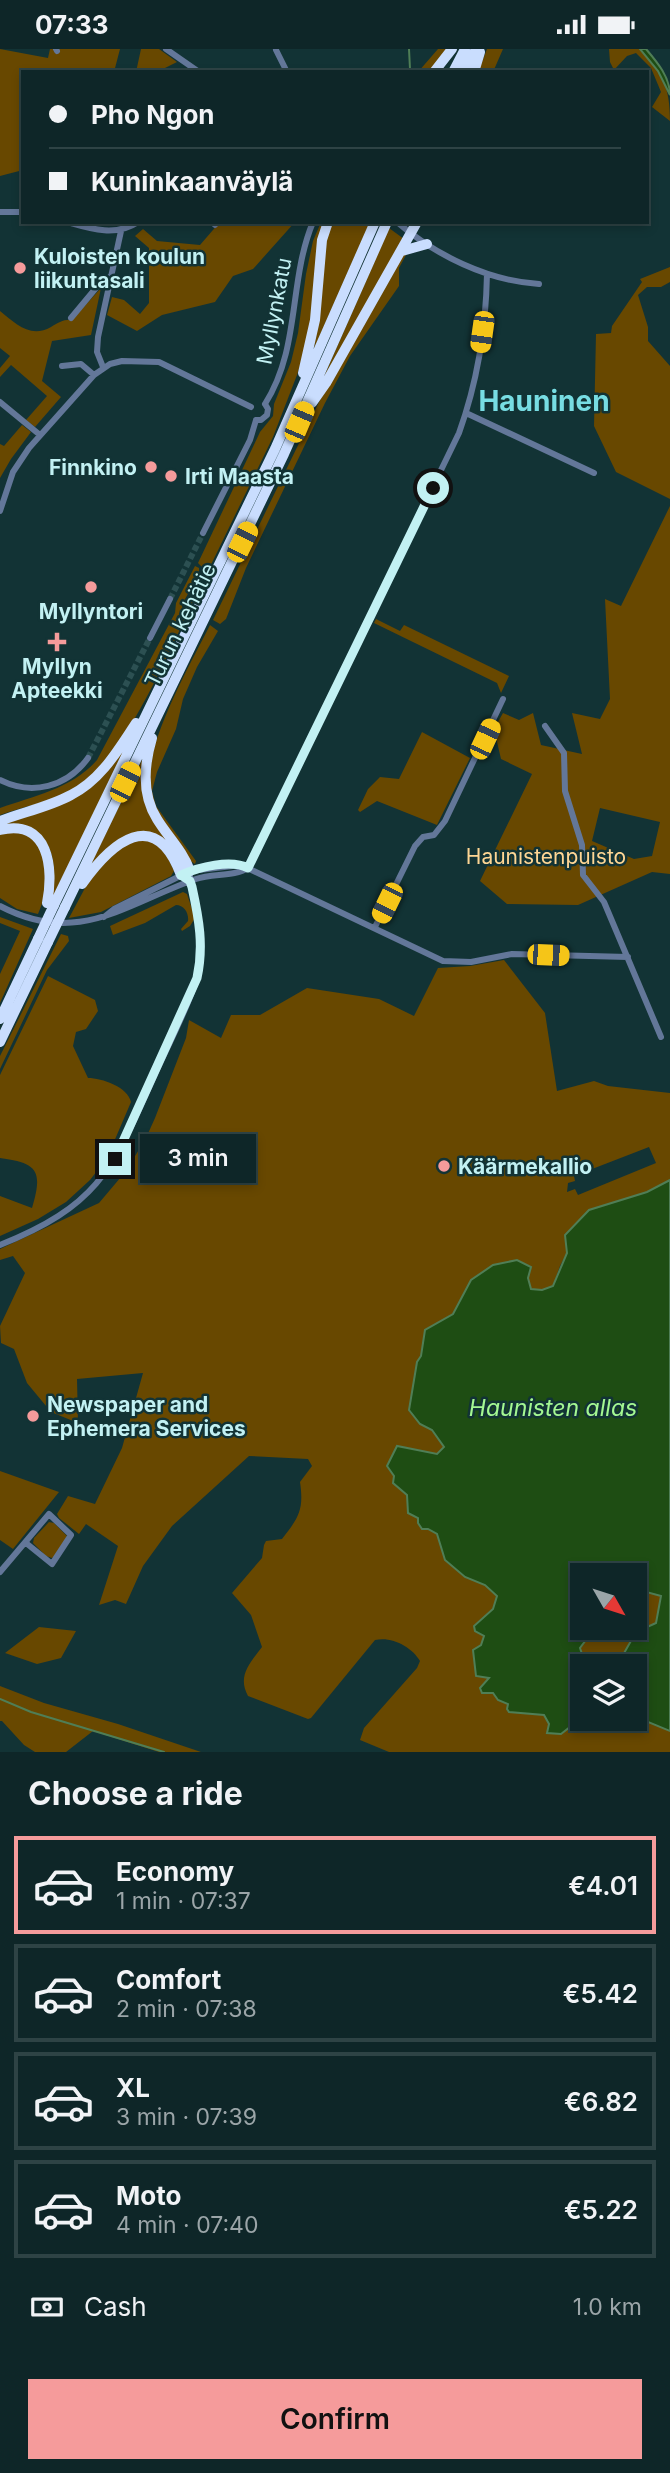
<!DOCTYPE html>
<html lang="en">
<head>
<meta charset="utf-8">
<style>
  body { margin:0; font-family:Inter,sans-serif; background:#172e30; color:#f1f3f6; height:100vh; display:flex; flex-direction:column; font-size:26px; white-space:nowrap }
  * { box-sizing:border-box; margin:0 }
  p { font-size:23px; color:#9ba5a8 }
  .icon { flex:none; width:38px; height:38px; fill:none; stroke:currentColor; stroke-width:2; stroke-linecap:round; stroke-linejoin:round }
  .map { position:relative; height:1703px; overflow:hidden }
  .panel { display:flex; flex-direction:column; background:#0e2628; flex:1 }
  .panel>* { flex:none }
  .hud { position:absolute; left:21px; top:21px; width:628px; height:154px; border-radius:0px; box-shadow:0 4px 10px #0003,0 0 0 2px #2e4345; display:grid; align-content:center; height:154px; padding:0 28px; background:#0e2628 }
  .needle { width:46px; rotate:129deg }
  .controls { position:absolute; left:570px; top:1514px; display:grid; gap:14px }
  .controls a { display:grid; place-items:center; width:77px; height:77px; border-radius:0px; background:#0e2628; box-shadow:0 4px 10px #0003,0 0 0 2px #2e4345; font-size:35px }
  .end { position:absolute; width:32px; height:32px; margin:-16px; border:9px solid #c2f1f3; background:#111; box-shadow:0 0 0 4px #111 }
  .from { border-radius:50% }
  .bubble { position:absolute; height:49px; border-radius:0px; background:#0e2628; box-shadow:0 4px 10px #0003,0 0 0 2px #2e4345; font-size:23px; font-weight:600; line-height:49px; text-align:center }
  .car { position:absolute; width:21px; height:42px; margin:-21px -10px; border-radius:9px; box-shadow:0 0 5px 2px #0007; background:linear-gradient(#f5c518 24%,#345 0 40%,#f5c518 0 76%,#345 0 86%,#f5c518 0) }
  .hud b { display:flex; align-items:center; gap:24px; height:66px; font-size:26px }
  .hud b+b { border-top:2px solid #2e4345 }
  .hud i { width:18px; height:18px; background:#f1f3f6 }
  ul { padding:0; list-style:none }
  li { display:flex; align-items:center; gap:21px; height:98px; margin:0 14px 10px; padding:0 14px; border:4px solid #2e4345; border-radius:0px }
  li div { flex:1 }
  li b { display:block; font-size:26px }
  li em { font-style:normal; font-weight:600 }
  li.on { border-color:#f59b9b }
  li>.icon { width:63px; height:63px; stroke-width:1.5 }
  h2 { padding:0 28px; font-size:32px; line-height:84px }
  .pay { display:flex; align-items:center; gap:18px; height:77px; padding:0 28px; font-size:26px }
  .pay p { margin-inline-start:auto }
  .cta { display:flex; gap:14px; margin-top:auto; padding:14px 28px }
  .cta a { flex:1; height:80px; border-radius:0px; background:#f59b9b; color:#111; font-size:28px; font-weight:600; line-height:80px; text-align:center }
  .status { display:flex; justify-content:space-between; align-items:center; height:49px; padding:0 35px; background:#0e2628; direction:ltr }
  .status svg { height:19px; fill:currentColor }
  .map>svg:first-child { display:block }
  .green { fill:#684800; fill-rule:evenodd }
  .water { fill:#1e4d13; stroke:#4f7e56; stroke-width:2 }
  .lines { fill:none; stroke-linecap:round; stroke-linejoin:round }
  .stream { stroke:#4f7e56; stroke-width:2 }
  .minor-tunnel { stroke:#2c5052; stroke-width:6; stroke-dasharray:6 3; stroke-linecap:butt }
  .minor { stroke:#637799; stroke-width:6 }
  .highway { stroke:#c9ddfe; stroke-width:10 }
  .highway-bridge { stroke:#c9ddfe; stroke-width:10 }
  .route { stroke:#c2f1f3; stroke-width:9 }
  .poi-dot { fill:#f59b9b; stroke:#123335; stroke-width:2.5 }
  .labels { text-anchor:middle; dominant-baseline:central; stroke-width:5; stroke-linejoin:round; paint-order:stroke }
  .poi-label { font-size:21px; font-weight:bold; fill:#c2f1f3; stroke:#123335; text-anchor:start }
  .street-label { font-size:21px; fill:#c2f1f3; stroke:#123335 }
  .park-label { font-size:21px; fill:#fed694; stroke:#123335 }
  .water-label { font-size:23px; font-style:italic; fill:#a4f892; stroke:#123335 }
  .district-label { font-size:28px; font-weight:bold; fill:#77dde3; stroke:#123335 }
</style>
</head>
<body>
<div class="status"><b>07:33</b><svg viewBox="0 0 49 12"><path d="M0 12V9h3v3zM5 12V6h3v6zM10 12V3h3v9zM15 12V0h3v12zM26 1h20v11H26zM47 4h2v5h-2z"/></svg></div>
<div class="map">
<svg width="670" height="1703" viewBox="0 0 670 1703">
  <rect width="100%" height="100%" fill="#123335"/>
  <path class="green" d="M0,0L48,9L50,0H120L114,23H23V121L0,127Z
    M141,0H159L177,13L157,23H136Z
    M438,0H448L430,23H418Z
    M487,0H503L493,23H478Z
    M609,0H640C663,25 670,38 670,72L652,58L661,43L651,19L636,4L627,7L614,21L610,13Z
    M227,173H295L253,220L233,227L215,253L162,266L137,282L107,266L112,248L124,251L140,265L149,254V199L135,187L143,180L157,192L200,196L219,174L223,177Z
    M321,173H324L307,295L297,326L273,388L190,559L187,555L204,520L198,514L260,383L273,367L274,355L291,313L298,284L306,225L313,192Z
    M332,173H370L314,300L326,188Z
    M389,179L404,190L322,332Z
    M408,202L399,219V237L350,307L325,354L246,519L226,570L220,575L213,571L320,351L401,209Z
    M670,218V233L661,238H647L638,246L648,278V292L670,317V450L616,423L594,377L596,285L611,284L612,277L642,233L640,230Z
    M101,239L91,286L52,292L42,332L61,348L35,378L26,371L47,347L11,316L0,328V319L10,307L0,299V262C15,274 30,290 51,278C58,274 64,270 72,271Z
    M22,376L31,383L11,410L0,429V395L4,397Z
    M670,457V825L652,823L578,856L507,855L480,832L532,725L501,710L494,680L503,664L519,671L533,664L541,696L582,705L572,664L600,670L610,650L605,550L621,557ZM600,759L660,773L652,807L634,810L592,792Z
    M195,517L199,519V522L182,557L183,561L188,564C161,618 124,711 71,742C50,754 23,757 0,766V759C34,747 73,739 97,711L175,564L176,554Z
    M376,570L400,582L404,576L509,627L501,644L497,634L374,574Z
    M210,576L218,582L197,618L183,650L176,680L157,723L152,742L156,757L196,812L195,815L189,811C174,791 156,771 150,747C138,706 191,614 210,576Z
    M422,683L470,709L437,776L377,752L360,763L358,761L368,740L380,728L399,730Z
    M128,694L54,846L52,849C54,829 59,793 33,785C23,782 11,781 0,779L5,773L62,753Z
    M143,709L142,730L173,801L158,789L113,795L90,816Z
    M0,784C11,784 24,782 33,790C52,808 48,844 38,865L17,860L0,849Z
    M145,790L162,796L174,822L171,827L101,863L69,869L93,824L123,795Z
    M183,843L187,845L195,869L190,877L182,882L181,880L188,872C189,864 184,856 176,856L145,874L113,886L110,877Z
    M0,868L33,880L0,954V925L20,882L0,874Z
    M61,885L68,887L69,892L47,921L0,1020V1007Z
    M504,911L545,964L557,1042L594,1032L608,1037L670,1044V1131L647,1143L589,1161L560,1217L553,1237L542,1241L530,1240L528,1229L471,1231L453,1265L425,1281L421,1307L417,1313L410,1361L420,1374L432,1381L444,1398L437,1405H428L405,1398L387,1417L394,1427L393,1434L407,1446L414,1466L428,1480L437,1485L445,1511L465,1528L485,1535L498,1547L493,1560L474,1577L485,1587L481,1596L476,1627L489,1629L493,1644L544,1666L549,1675L547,1684L561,1685L570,1678L584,1674L587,1670H635V1654L648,1673L670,1682V1703H389L360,1691L364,1679L417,1619L420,1612C412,1598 392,1587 375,1591L311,1669L308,1670L248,1647C237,1627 250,1614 262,1598L251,1566L232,1544L262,1509L264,1496L266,1492L282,1490C299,1468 304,1461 300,1433L312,1417L308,1410L249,1407L172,1477L143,1517L126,1555L115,1551L99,1556L118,1497L86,1475L79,1485L59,1469L57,1465L68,1447L95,1455L122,1399L143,1324L77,1330L78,1374L51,1363L27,1334L14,1300L1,1294L0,1277L25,1224L13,1207L0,1211V1200L99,1154L126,1122L146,1089L155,1069L186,989L189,971L221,989L231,966H260L307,939L379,950L414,967L438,919L470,917ZM649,1098L656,1114L578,1146L575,1140L567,1143L568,1134L575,1132L574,1127Z
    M48,927L95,951L98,962L86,980L76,983L73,997L88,1029C102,1029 128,1038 131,1053L107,1109L90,1131L66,1153L38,1170L0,1187V1147L32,1159C43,1122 38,1114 0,1109V1026Z
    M0,1422L59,1443L13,1500L0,1491Z
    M49,1473L54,1474L67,1487L58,1505L52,1509L46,1507L33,1494L34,1489Z
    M643,1542L661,1547L656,1574L636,1583L624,1607L632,1612L627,1617H586L580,1600C598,1573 605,1579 635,1578V1550Z
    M39,1578L76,1582L61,1609L37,1615L5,1604Z
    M0,1637L44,1654L118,1675L201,1703H159L93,1682L66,1703H35L24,1696L2,1672H0Z"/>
  <path class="water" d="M640,0H646C657,13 670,28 670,46L658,22Z
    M670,1131V1682L648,1673L635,1654V1617H627L632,1612L623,1606L636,1583L656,1574L661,1547L643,1542L635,1550V1526H583V1578L602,1579L592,1583L580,1599L586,1617H583V1624L575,1628L579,1642L583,1641V1670H587L584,1674L570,1678L561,1685L547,1684L549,1675L544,1666L509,1663L507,1660L508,1655L498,1651L493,1644H482L480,1639L489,1629L476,1627L473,1601L481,1596L484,1587L475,1582L474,1577L493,1560L497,1547L485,1536L465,1528L445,1511L437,1485L428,1480H422L418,1474V1469L408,1464L407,1446L393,1434L394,1427L387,1417L397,1397L437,1405L444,1398L432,1381L420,1375L409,1361L417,1313L421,1307L425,1281L453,1265L471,1231L493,1216L517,1211L531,1218L528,1229L531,1240L542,1241L553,1237L567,1204L565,1186L589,1161L647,1143Z"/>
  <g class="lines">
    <path class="stream" d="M409,0L410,20
      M0,1650L31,1663L164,1703"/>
    <path class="minor-tunnel" d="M170,550L203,484
      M88,709L150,589"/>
    <path class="minor" d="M56,0L57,2
      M166,0L199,23
      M276,1L287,23
      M0,163H23
      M67,173C91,180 116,188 138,173
      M212,173L215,176
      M397,173C435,206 488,232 539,235
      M71,269L96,239L112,226
      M62,317L81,315L94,326
      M103,318L97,303L98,288L121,182
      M0,353L40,386
      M265,355C301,298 288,233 313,173
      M466,364L594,424
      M256,371H261L267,366L268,360L265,355
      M0,462L13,423L29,399L94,326L110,315L122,312L159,313L251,358
      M203,484L250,391L256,371
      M150,589L170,550
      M545,677L564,704L565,742L582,796L583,826L604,853L661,988
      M0,731C32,747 67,738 88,709
      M248,819L459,384C477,334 486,278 487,225
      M0,857C78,898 125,855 196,830C212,824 234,828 248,819
      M104,868L114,860L190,822L241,816L443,912L471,913L512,905L628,908
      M375,878L415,797L423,788L434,786L445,772L503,650
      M0,1196C102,1155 113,1118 156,1023C170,992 187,961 197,929C202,908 203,888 198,867C195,852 189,837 190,822
      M0,1523L49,1465L71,1486L52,1515L26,1494"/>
    <path class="highway" d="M434,23L452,0
      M453,23L465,0
      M464,23L476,0
      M474,23L480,3
      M402,202L427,195
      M303,324L315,271L322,191L328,173
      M312,354L326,334L417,173
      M152,689C144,716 141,745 157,770C168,788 183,802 190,822
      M0,772C23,763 49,758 71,746C101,731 118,701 136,674
      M0,781C49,769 54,820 47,854
      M82,835C112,793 155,756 181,826
      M54,856L275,400L375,173
      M65,858L284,405L387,173
      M0,970L38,890
      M0,993L48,893"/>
    <path class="highway-bridge" d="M38,890L54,856
      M48,893L65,858"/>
  </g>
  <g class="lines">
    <path class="route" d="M115,1110L197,929C204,897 199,870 192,838L190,832L181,826C199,818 231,810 248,819L433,439"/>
  </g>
  <g class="poi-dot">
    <circle cx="20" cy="219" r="7"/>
    <circle cx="151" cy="418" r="7"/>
    <circle cx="171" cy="427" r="7"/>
    <circle cx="91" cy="538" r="7"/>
    <path d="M53.5 582.5h7v7h7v7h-7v7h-7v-7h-7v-7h7z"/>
    <circle cx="444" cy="1117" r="7"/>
    <circle cx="33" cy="1367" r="7"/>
  </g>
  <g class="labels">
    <g class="poi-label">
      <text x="34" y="207">Kuloisten koulun<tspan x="34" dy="24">liikuntasali</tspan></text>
      <text x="137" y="418" text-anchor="end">Finnkino</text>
      <text x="185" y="427">Irti Maasta</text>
      <text x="91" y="562" text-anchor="middle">Myllyntori</text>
      <text x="57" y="617" text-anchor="middle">Myllyn<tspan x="57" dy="24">Apteekki</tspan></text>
      <text x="458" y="1117">Käärmekallio</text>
      <text x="47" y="1355">Newspaper and<tspan x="47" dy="24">Ephemera Services</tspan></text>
    </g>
    <g class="street-label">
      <text transform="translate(274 262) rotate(-79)">Myllynkatu</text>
      <text transform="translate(180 576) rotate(-64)">Turun kehätie</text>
    </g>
    <g class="park-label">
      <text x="546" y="807">Haunistenpuisto</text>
    </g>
    <g class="water-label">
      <text x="553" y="1359">Haunisten allas</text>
    </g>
    <g class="district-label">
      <text x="544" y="352">Hauninen</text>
    </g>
  </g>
</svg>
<div class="controls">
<a><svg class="needle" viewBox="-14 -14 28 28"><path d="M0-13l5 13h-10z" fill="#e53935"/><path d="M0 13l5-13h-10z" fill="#9ba5a8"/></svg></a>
<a><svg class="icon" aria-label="layers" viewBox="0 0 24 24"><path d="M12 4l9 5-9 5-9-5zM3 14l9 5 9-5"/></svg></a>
</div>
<i class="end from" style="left:433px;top:439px"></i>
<i class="end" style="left:115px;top:1110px"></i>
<div class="bubble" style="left:140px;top:1085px;width:116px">3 min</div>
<i class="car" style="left:482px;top:283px;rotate:188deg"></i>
<i class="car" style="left:299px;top:373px;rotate:23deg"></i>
<i class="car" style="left:242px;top:493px;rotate:26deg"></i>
<i class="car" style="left:485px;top:690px;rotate:25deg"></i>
<i class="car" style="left:125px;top:733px;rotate:26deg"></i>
<i class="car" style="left:387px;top:854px;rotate:206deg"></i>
<i class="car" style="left:548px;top:906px;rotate:92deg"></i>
<div class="hud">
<b><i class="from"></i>Pho Ngon</b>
<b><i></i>Kuninkaanväylä</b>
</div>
</div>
<section class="panel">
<h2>Choose a ride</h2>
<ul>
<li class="on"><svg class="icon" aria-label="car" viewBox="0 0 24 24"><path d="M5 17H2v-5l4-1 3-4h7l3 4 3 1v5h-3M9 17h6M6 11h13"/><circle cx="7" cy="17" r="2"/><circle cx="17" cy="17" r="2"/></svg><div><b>Economy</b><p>1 min · 07:37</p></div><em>€4.01</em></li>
<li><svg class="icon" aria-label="car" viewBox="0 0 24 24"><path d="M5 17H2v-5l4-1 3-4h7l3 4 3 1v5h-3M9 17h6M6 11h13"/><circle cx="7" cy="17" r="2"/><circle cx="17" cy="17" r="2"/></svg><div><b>Comfort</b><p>2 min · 07:38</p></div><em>€5.42</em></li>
<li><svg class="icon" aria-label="car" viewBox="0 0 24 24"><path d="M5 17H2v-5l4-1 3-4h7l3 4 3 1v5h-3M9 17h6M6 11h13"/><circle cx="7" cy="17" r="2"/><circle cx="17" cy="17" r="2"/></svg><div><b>XL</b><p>3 min · 07:39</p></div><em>€6.82</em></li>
<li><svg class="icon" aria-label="car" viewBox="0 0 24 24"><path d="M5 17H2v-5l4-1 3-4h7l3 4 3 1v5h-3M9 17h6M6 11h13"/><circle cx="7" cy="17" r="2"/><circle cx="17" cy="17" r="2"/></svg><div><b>Moto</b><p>4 min · 07:40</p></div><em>€5.22</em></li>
</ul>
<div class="pay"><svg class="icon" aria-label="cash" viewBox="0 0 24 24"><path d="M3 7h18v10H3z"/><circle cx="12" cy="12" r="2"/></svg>Cash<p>1.0 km</p></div>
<div class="cta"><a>Confirm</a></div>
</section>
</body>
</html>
